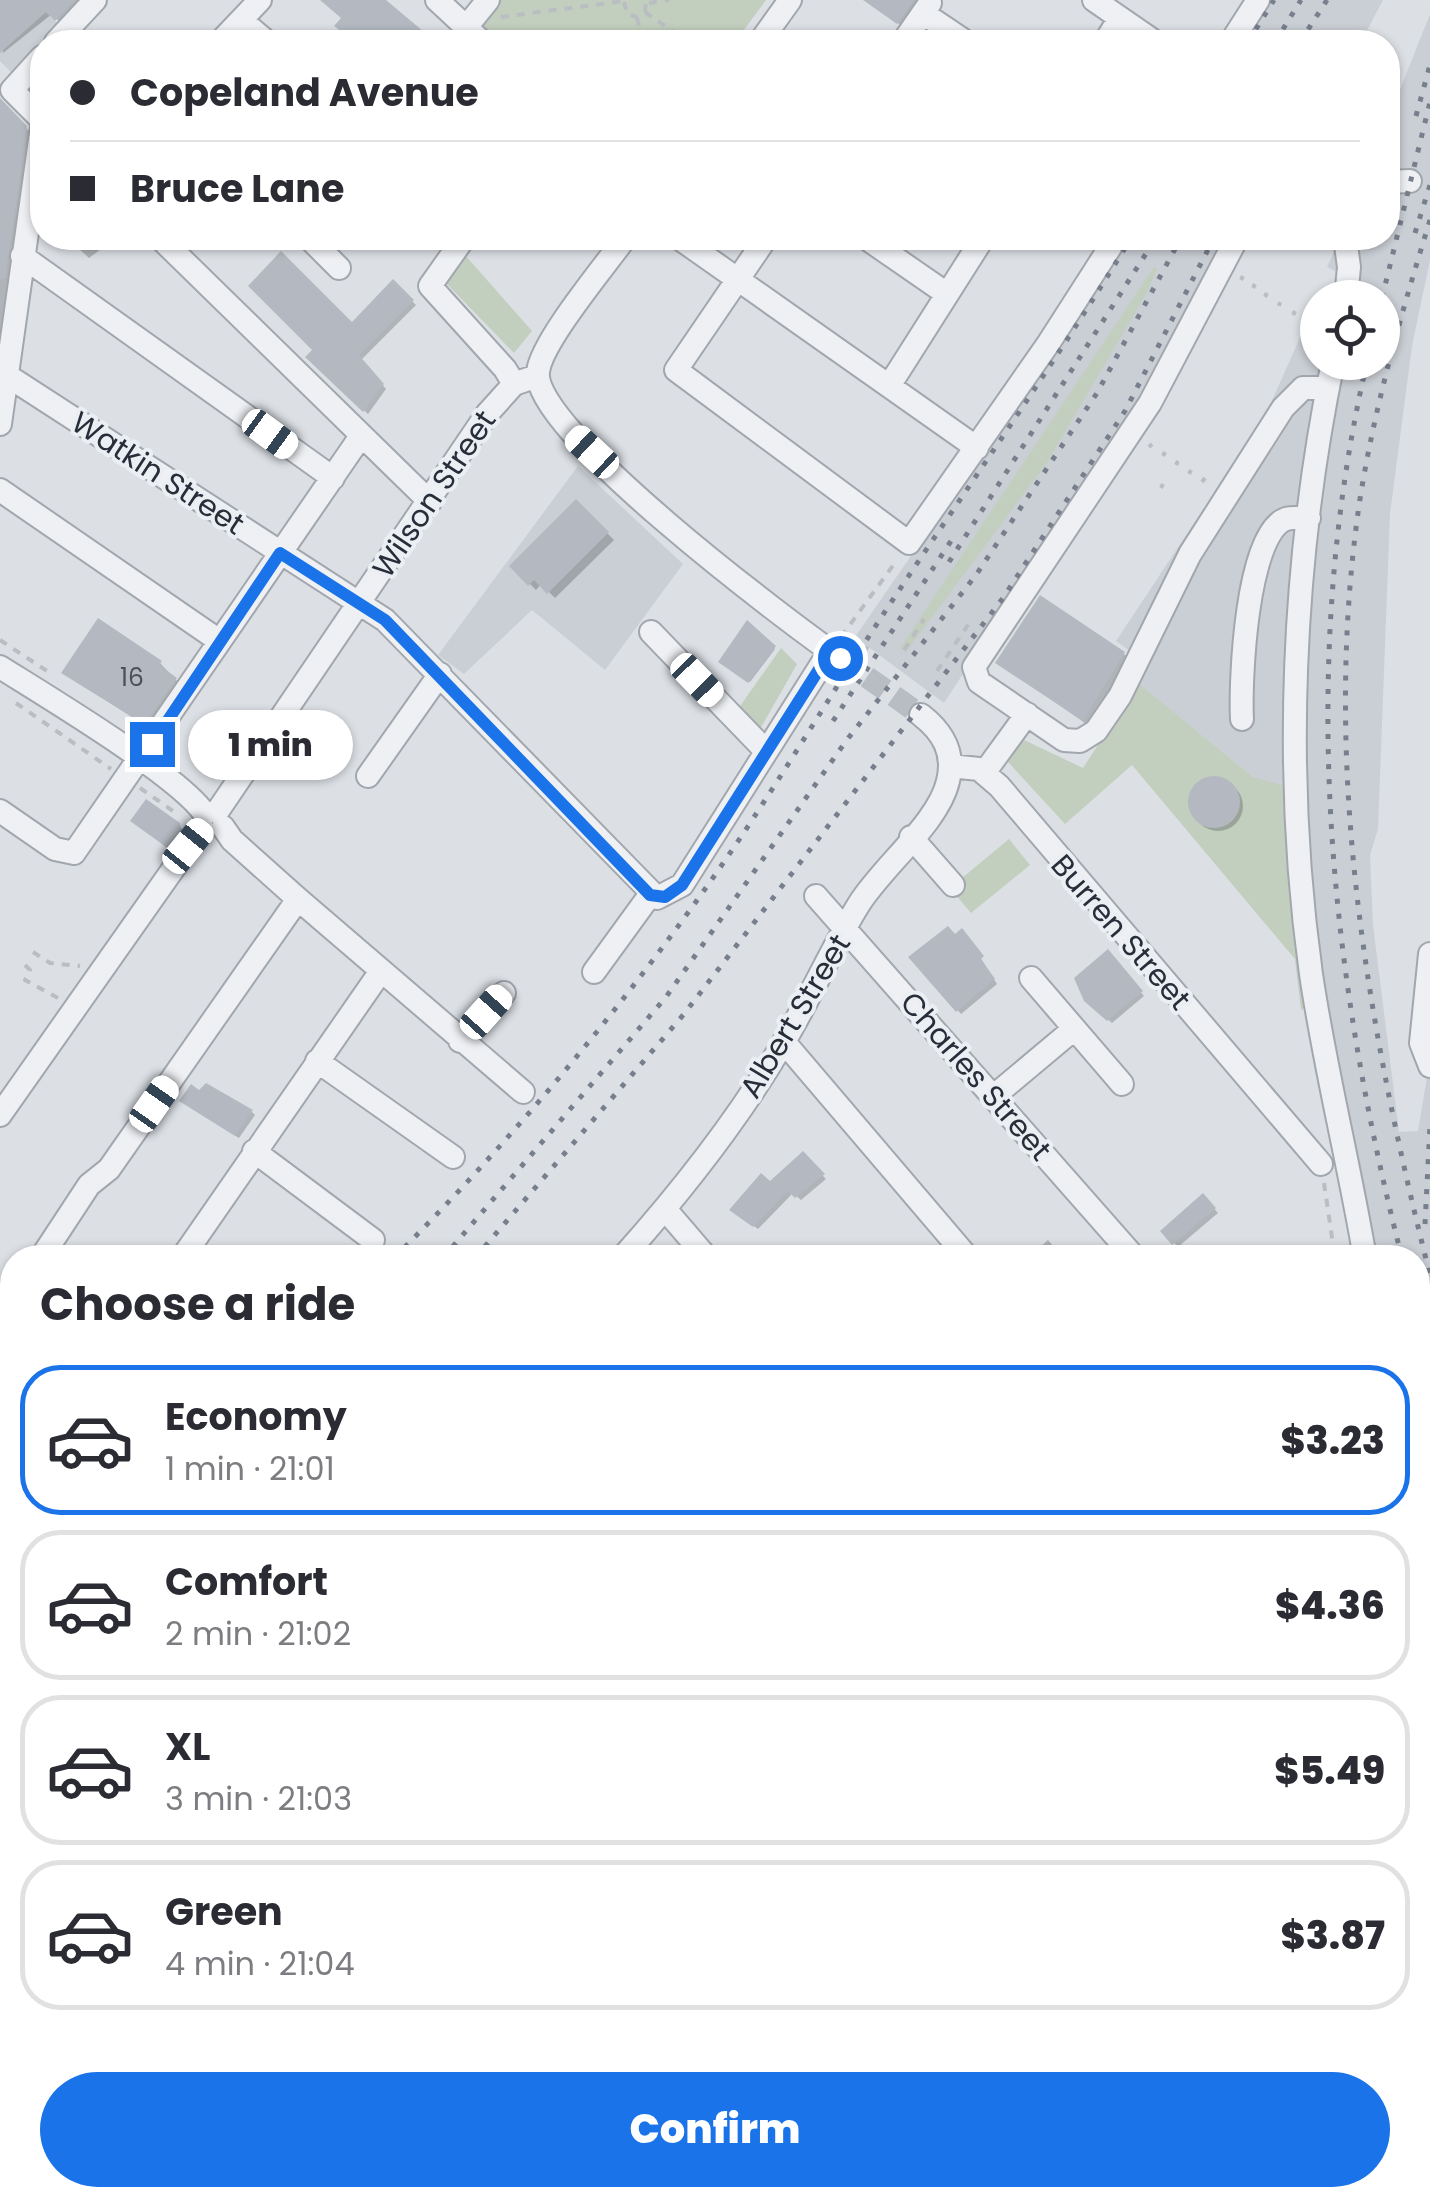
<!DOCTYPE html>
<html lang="en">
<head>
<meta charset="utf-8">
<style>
  body { margin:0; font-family:Poppins,sans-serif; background:#f7f7f7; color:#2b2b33; height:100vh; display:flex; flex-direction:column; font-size:38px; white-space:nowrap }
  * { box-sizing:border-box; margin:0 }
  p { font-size:32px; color:#7c7c81 }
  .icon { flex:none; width:55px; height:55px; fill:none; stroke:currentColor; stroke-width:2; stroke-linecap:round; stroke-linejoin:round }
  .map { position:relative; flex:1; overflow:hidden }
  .drawer { position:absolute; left:0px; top:1245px; width:1430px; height:962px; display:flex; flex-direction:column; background:#fff; border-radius:40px 40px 0 0; box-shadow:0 2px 8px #0004 }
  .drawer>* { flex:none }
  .banner { position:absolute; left:30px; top:30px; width:1370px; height:220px; border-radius:40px; box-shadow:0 2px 8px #0004; display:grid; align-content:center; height:220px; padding:0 40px; background:#fff }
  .controls { position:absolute; left:1300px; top:280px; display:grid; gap:20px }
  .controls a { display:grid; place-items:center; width:100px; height:100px; border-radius:50%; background:#fff; box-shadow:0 2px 8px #0004; font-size:50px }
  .end { position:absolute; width:45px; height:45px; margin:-22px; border:12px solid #1a73e8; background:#fff; box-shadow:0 0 0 5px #fff }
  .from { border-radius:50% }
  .bubble { position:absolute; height:70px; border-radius:35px; background:#fff; box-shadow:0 2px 8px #0004; font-size:32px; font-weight:800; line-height:70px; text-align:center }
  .car { position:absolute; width:30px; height:60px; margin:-30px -15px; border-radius:12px; box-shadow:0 0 8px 2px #0007; background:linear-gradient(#fff 24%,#345 0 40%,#fff 0 76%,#345 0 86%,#fff 0) }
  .banner b { display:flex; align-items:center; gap:35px; height:95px; font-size:38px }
  .banner b+b { border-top:2px solid #e1e1e2 }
  .banner i { width:25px; height:25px; background:#2b2b33 }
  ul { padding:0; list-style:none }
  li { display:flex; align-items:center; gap:30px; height:150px; margin:0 20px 15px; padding:0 20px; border:5px solid #e1e1e2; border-radius:40px }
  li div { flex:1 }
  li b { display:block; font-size:38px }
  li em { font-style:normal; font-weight:800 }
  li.active { border-color:#1a73e8 }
  li>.icon { width:90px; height:90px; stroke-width:1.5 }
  h2 { padding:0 40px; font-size:45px; line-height:120px }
  .cta { display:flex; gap:20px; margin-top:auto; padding:20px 40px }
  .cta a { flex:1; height:115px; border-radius:60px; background:#1a73e8; color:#fff; font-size:40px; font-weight:800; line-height:115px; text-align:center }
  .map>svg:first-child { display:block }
  .built { fill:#cacfd5 }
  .green { fill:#c2cebe }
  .shadow { fill:#0003 }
  .building { fill:#b4b9c1 }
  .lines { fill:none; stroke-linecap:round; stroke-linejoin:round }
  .minor-tunnel { stroke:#b8bcc3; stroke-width:22; stroke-dasharray:22 11; stroke-linecap:butt }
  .minor-casing { stroke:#a2a7ae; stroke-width:26 }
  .major-casing { stroke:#9da4af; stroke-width:31 }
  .path { stroke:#babec3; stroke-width:4; stroke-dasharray:8 8; stroke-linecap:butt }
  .minor { stroke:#eef0f4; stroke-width:22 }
  .major { stroke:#fff; stroke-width:28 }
  .rail { stroke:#777f8d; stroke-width:5; stroke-dasharray:5 10; stroke-linecap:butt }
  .major-bridge-casing { stroke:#9da4af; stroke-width:31; stroke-linecap:butt }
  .major-bridge { stroke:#fff; stroke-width:28 }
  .route { stroke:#1a73e8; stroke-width:12 }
  .labels { text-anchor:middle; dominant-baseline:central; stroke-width:8; stroke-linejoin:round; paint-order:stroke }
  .number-label { font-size:25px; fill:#4a515b }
  .street-label { font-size:30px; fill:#272e39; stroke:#ebeef3 }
</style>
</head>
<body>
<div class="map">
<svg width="1430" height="2207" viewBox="0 0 1430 2207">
  <rect width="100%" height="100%" fill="#dce0e5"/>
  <path class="built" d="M0,0H33L61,27L15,76L0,61Z
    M1271,0H1383L1361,42H1244Z
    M1430,14V260L1412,346L1390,514L1378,829L1370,855L1373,925L1399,1132L1418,1131L1430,1059V1379L1418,1385V1258L1354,1257L1291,865L1253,777L1135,681L1131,652L1116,641L1204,508L1211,512L1221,496L1214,492L1265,416L1303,331L1313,334L1317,325L1318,362H1382V298L1329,297L1339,273L1327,267L1340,238H1388V120Z
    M1123,238H1222L1188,311L1120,433L944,703L855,637L1026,389Z
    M578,466L683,564L605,670L532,610L464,674L438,655Z
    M0,2131L12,2157V2195H31L37,2207H0Z
    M245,2195H432L436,2207H224Z"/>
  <path class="green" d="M501,0H766L735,42H496L478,29Z
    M465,255L532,331L514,353L447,284Z
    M1154,267L1157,269L1146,294L1048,461L906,652L900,648Z
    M781,648L797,664L759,731L738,709Z
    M1138,683L1253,777L1288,787L1306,1006L1301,1010L1295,959L1132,765L1065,824L1008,762L1022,739L1083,768Z
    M1009,839L1030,865L971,913L950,888Z
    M1430,1426V1441L1420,1446L1430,1495V1623L1418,1573V1431Z
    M328,2195H442L447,2207H334Z"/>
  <path class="shadow" d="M0,0H83L61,23L52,14L3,53Z
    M865,0H920L902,26Z
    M0,100L30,132L2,331H0Z
    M67,238H116L89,258Z
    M393,283L416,305L361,360L386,389L368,414L309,357L352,325Z
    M576,502L614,540L555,598L541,584L536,590L512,566Z
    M747,624L775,649L750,682L721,662Z
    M1124,654L1132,663L1092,728L998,662Z
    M160,663L181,685L151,729L70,678Z
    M1193 806a25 25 0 1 1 50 0a25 25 0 1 1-50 0Z
    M133,821L178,825L193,840L184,861Z
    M966,935L997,984L961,1014L912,957Z
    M1108,953L1144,996L1112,1023L1086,1000Z
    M186,1104L252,1112L255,1115L239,1138Z
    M803,1155L826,1179L801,1200L793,1193L758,1229L736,1213Z
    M1203,1196L1218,1213L1178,1247L1163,1231Z
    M1048,1240L1064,1258H1028Z
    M0,1434L12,1437V1501L0,1492Z
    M0,1511L12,1527V1557L0,1567Z
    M12,1630V1651L0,1661V1639Z
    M1425,1813L1430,1820V1951L1418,1957V1817Z
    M6,2153L12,2163V2195H28L34,2207H0V2156Z"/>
  <path class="building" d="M0,0H75L55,21L46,12L0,53Z
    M320,0H386L436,42H355L334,26L341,18Z
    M863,0H914L897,24Z
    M0,98L27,126L5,279H0Z
    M281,251L352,322L393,279L414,300L359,355L384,384L363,412L305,357L312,350L248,286Z
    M576,499L609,532L547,594L534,580L528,586L509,566Z
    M1040,595L1125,652L1083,721L995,663Z
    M98,618L162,661L159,665L177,678L144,724L61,673Z
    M747,620L776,646L748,683L718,662Z
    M1188 802a26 26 0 1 1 52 0a26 26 0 1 1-52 0Z
    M146,799L180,823L181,831L169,849L130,821Z
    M948,926L955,934L962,928L984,956L981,959L995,979L956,1012L908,957Z
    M1108,949L1143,991L1107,1021L1084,1001L1074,978Z
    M206,1083L253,1110L235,1136L179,1101L191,1084L199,1090Z
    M803,1151L825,1174L795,1198L788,1191L753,1227L729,1210L761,1173L770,1181Z
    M1203,1193L1216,1208L1172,1245L1160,1231Z"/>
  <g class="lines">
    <path class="minor-tunnel" d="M840,658L921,715"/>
    <g class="minor-casing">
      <path id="minor" d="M437,0L482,42
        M1094,0L1155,42
        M923,13L966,42
        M242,21L267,42
        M467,26L488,0
        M56,42L95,0
        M220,42L260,0
        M760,42L790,0
        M903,42L930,3
        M1105,42L1120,18
        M1231,42L1258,0
        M42,57L12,90L42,120
        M1388,182L1410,181
        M160,238L430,502
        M309,238L339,268
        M464,238L430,286L505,369L514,384
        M625,238C605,266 541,342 538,372C531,429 787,621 840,658
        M679,238L977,448
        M766,238L676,370L909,543L1048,344L1116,238
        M866,238L947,294
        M1237,238L1150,403L974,667L979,682L1064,740L1080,741L1096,731L1120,696L1190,554L1283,408L1303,388H1328
        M1345,238L1349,267L1346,298
        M22,256L333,478
        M1333,362C1292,560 1283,774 1311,974C1325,1069 1349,1163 1365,1258
        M0,371L385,620L657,898L682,885L830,651
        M889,386L983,238
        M0,424L42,126
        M0,490L218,640
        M651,632L766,751
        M0,667C46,696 178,775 205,814
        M1242,719C1240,683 1246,533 1286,519C1292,517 1303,518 1309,518
        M950,766L979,769L999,786L1321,1164
        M984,773L1027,714
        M368,776L440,674
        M0,811L55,849L74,853L361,436
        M217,812L487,414L514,384L537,376
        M223,827L232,840L298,899L523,1092
        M911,837L953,885
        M816,896L1135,1258
        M1430,954L1421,1043L1430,1066
        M594,972L650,895
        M1031,978L1122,1084
        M460,1041L504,993
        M784,1042L968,1258
        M317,1061L453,1157
        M994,1096L1074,1029
        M0,1115L202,828
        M254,1151L373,1240
        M665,1209L707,1258
        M41,1258L89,1185L109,1169L298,899
        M182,1258L381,971
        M622,1258C681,1192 737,1121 782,1045C810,999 831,949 859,904C882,867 939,822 948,781C955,753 943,732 921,715
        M1418,1765L1430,1793
        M0,1820L12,1816
        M0,1927L12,1924
        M1418,2000L1430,2028
        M0,2033L12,2030
        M0,2101L12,2127
        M1418,2118L1430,2112
        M447,2195L451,2207
        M549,2195L553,2207
        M653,2195L657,2207
        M771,2195L775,2207
        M874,2195L879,2207
        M1059,2195L1063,2207
        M1287,2195L1291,2207
        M1368,2195L1373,2207
        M49,2203L64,2195
        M204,2207L225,2195"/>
    </g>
    <g class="major-casing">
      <path id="major" d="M0,1405L12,1409"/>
    </g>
    <path class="path" d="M624,2L627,14L637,17L645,12L646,0
      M649,3L669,0
      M645,12L688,42
      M501,17L624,1
      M637,18L643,42
      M1392,70L1393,66
      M1241,280L1243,276
      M1253,288L1255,284
      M1265,297L1267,293
      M1279,306L1280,302
      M1293,315L1295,311
      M1149,447L1152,444
      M1163,456L1165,452
      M1176,465L1178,461
      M1189,474L1191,470
      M1202,482L1205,478
      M1161,488L1163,484
      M841,637L897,560
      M0,640L50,673
      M904,650L924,619
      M863,653L868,646
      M937,671L972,619
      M16,703L111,769
      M140,788L173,811
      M33,952L50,963L80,966
      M25,965L30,970L25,980L58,998
      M1324,1183L1335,1258
      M0,1321L12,1297
      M1430,1451L1424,1453L1430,1475
      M0,1764L12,1757"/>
    <use href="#minor" class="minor"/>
    <use href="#major" class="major"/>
    <path class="rail" d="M1248,42L1274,0
      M1275,42L1301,0
      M1300,42L1327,0
      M1416,116L1430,65
      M1430,220C1402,311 1375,404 1360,499C1321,760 1366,1022 1430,1275
      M1415,233L1430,185
      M1382,298L1430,102
      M1367,362C1298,659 1327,965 1402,1258
      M949,562L1156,238
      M833,721L951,541
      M1425,1224L1430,1126
      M394,1258C509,1143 616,1015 710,882C772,794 827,700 886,610C968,486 1054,365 1131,238
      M443,1258L666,997L846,741L976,575L1097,393L1181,238
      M475,1258L684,1014L1003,598L1125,411L1214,238
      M1418,1272L1430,1315
      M1418,1318L1430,1363
      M1418,1358L1430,1406
      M0,1577L12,1568
      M0,1607L12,1598
      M0,1632L12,1623
      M0,1669L12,1658"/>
    <g class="major-bridge-casing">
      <path id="major-bridge" d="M1418,1410L1430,1405"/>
    </g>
    <use href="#major-bridge" class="major-bridge"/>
  </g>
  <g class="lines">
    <path class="route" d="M152,744L280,553L385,620L650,895L665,897L682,885L830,652L840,658"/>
  </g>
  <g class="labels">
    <g class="number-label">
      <text x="132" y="677">16</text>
    </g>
    <g class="street-label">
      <text transform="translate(158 473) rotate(33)">Watkin Street</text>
      <text transform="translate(434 494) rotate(-56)">Wilson Street</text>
      <text transform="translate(1121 932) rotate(49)">Burren Street</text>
      <text transform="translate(795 1016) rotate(-59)">Albert Street</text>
      <text transform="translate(976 1076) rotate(49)">Charles Street</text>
    </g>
  </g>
</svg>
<div class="controls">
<a><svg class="icon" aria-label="locate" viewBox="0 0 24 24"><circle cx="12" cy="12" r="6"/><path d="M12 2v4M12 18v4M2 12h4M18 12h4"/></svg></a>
</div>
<i class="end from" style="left:840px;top:658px"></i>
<i class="end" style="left:152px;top:744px"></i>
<div class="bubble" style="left:188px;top:710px;width:165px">1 min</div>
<i class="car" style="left:270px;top:434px;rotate:126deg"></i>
<i class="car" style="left:592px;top:452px;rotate:313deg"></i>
<i class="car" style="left:697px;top:680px;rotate:136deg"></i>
<i class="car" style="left:188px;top:846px;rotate:39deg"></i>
<i class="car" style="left:486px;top:1012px;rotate:42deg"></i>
<i class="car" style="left:154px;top:1104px;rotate:35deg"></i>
<div class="banner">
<b><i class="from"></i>Copeland Avenue</b>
<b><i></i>Bruce Lane</b>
</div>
<section class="drawer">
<h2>Choose a ride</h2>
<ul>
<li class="active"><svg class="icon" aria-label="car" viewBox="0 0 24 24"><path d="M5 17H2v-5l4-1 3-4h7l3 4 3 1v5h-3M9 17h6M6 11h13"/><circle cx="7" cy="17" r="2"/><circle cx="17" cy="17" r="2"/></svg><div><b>Economy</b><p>1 min · 21:01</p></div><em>$3.23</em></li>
<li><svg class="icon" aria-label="car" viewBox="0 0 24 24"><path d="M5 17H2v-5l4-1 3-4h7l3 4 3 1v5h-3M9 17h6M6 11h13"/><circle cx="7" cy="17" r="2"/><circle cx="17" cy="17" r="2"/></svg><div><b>Comfort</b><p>2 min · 21:02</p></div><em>$4.36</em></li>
<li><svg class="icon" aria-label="car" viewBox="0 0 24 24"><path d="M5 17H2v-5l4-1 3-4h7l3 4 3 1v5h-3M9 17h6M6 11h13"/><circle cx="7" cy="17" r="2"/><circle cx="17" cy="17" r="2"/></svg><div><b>XL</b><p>3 min · 21:03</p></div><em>$5.49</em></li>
<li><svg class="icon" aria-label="car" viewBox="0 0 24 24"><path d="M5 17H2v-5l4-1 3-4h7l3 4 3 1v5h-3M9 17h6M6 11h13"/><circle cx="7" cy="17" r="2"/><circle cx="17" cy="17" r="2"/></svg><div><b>Green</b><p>4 min · 21:04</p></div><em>$3.87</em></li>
</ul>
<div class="cta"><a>Confirm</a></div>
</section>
</div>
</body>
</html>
